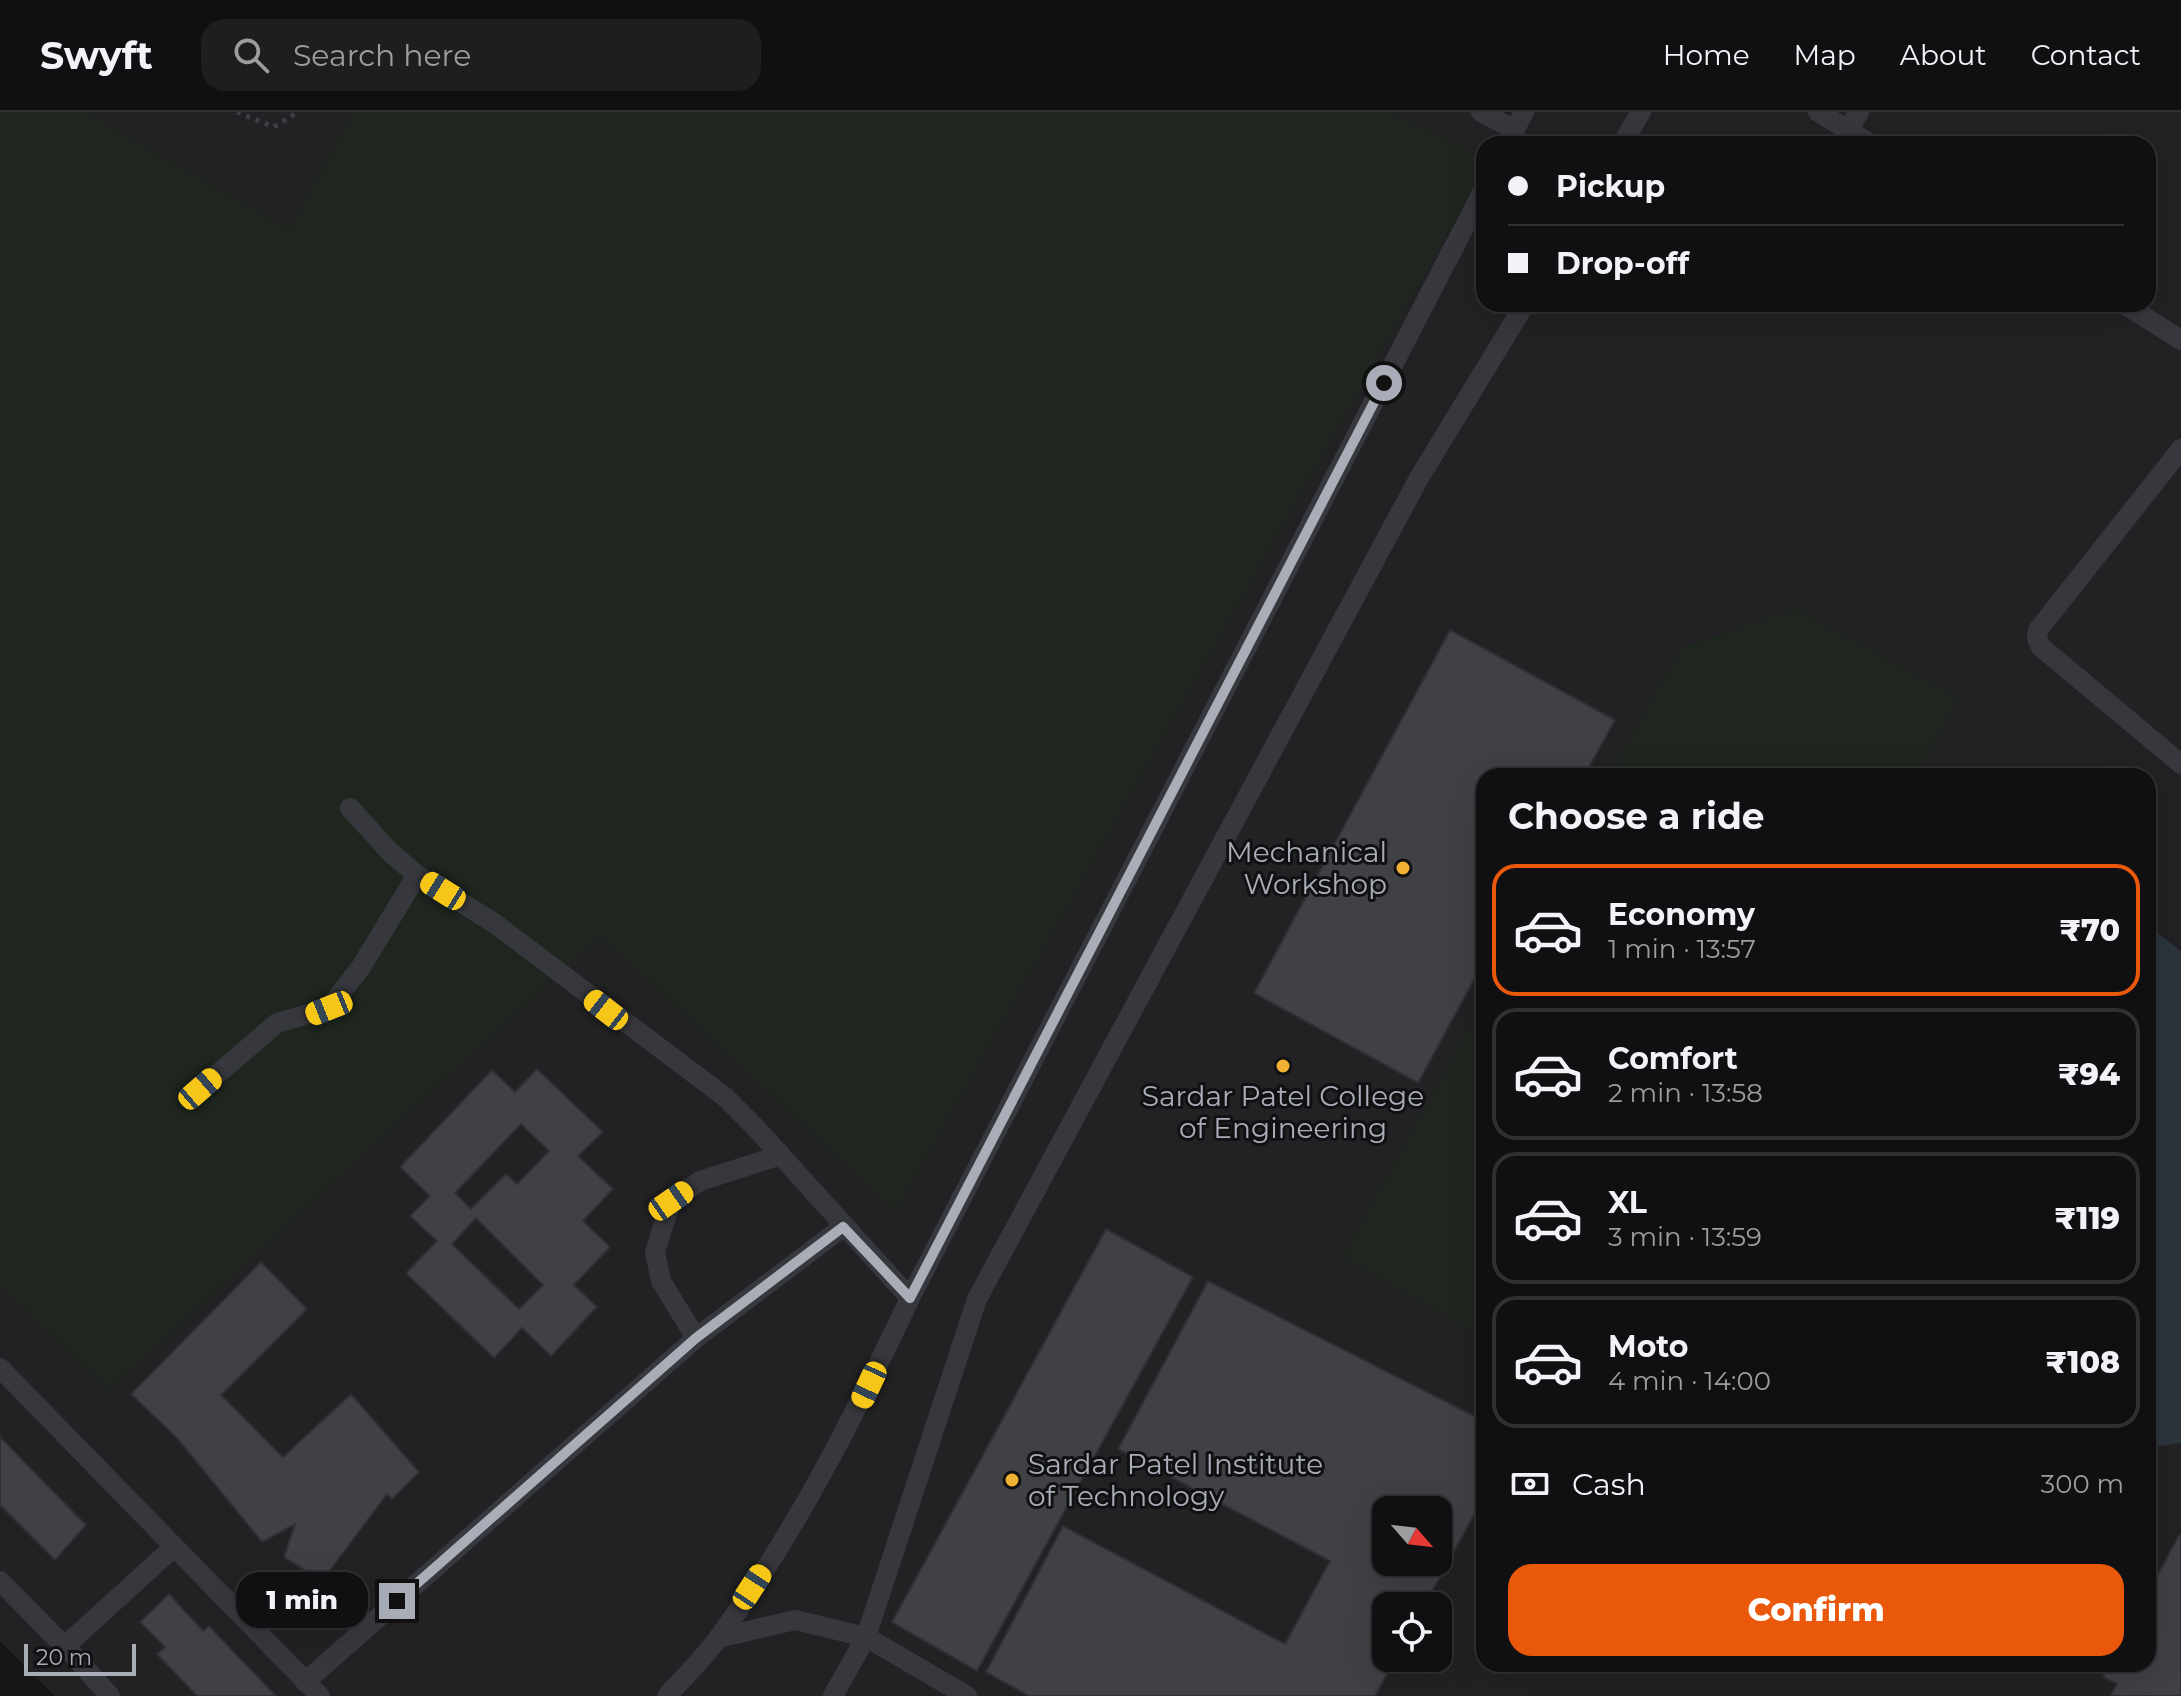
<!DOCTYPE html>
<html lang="en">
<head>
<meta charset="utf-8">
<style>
  body { margin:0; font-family:Montserrat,sans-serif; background:#1e1e20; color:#f1f3f6; height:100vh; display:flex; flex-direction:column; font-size:30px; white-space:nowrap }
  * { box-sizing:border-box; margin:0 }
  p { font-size:26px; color:#9c9d9f }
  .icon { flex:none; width:44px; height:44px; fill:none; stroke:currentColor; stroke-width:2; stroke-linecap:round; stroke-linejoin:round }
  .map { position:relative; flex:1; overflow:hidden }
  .side { position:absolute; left:1476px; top:656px; width:680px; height:904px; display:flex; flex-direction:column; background:#101012; border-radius:24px; box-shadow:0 8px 32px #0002,0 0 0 2px #303032 }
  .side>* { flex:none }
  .guide { position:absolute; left:1476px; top:24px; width:680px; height:176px; border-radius:24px; box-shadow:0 8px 32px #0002,0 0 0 2px #303032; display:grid; align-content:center; height:176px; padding:0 32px; background:#101012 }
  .needle { width:52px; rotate:118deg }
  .controls { position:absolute; left:1372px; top:1384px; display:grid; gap:16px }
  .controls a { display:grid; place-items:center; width:80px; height:80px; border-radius:16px; background:#101012; box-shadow:0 8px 32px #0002,0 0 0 2px #303032; font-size:40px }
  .scale { position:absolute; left:24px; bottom:20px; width:112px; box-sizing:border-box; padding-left:8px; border:4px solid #a8adb8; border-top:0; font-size:22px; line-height:28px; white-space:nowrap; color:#a8adb8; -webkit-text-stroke:6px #111113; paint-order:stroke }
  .end { position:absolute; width:36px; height:36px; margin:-18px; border:10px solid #a8adb8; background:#111; box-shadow:0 0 0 4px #111 }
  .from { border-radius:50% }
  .bubble { position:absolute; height:56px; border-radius:24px; background:#101012; box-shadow:0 8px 32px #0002,0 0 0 2px #303032; font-size:26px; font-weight:800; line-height:56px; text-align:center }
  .car { position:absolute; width:24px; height:48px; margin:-24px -12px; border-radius:10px; box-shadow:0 0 6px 2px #0007; background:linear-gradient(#f5c518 24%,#345 0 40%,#f5c518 0 76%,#345 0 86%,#f5c518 0) }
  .guide b { display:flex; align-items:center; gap:28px; height:76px; font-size:30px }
  .guide b+b { border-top:2px solid #303032 }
  .guide i { width:20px; height:20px; background:#f1f3f6 }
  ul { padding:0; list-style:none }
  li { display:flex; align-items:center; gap:24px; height:132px; margin:0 16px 12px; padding:0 16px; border:4px solid #303032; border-radius:24px }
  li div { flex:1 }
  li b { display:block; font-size:30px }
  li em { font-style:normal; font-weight:800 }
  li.selected { border-color:#ea580c }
  li>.icon { width:72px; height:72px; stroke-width:1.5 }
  h2 { padding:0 32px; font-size:36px; line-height:96px }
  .pay { display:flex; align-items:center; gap:20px; height:88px; padding:0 32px; font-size:30px }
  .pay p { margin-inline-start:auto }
  .action { display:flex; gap:16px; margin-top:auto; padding:16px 32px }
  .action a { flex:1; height:92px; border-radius:24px; background:#ea580c; color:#fff; font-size:32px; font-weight:800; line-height:92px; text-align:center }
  header { display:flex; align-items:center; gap:48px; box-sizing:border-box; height:112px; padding:0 40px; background:#101012; border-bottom:2px solid #303032 }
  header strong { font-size:38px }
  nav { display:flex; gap:44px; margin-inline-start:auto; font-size:28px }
  .search { width:560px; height:72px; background:#1e1e20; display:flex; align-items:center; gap:20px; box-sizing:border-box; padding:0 28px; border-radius:24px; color:#9c9d9f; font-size:30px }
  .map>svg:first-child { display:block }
  .built { fill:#222225; fill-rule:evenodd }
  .green { fill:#1e261f }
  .water { fill:#2c353c }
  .building { fill:#404145; stroke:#303034; stroke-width:2; fill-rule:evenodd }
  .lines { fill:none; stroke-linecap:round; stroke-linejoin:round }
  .path { stroke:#3d3f44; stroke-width:5; stroke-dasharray:4 6; stroke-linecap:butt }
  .lane { stroke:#37383d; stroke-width:20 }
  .route { stroke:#a8adb8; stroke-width:10 }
  .poi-dot { fill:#f2b134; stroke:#111113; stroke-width:3 }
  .labels { text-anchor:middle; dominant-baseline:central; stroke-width:6; stroke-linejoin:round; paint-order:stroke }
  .poi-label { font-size:28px; fill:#a8adb8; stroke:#111113; text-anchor:end }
</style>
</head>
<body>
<header>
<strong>Swyft</strong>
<div class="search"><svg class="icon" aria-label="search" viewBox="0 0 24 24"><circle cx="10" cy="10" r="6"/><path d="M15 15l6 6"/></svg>Search here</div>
<nav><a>Home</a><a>Map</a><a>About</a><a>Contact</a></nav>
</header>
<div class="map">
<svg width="2181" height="1584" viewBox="0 0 2181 1584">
  <rect width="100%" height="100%" fill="#161618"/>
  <path class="built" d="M0,0H2181V1584H55L0,1529ZM1484,32H2148V192H1484ZM1484,664H2148V1552H1484ZM1386,1398H1438V1450H1386ZM1386,1494H1438V1546H1386Z"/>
  <path class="green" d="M0,0H85L289,117L353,0H1391L1484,45V57L896,1099L600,824L109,1278L0,1174Z
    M1795,496L1959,586L1916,664H1609L1681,536Z
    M1484,890V1225L1342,1145Z"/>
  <path class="water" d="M2148,814L2181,839V1331L2148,1336Z"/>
  <path class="building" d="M1450,518L1615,608L1584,664H1484V849L1418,971L1254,881Z
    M537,957L603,1020L578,1044L613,1077L583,1109L610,1135L574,1173L597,1195L551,1244L522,1216L494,1246L406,1161L437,1129L410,1104L430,1084L400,1055L492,958L515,980ZM521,1012L549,1039L517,1072L506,1062L471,1097L455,1081ZM476,1106L543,1173L519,1197L452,1132Z
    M1106,1117L1193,1165L977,1559L892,1510Z
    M261,1150L307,1197L221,1283L283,1345L351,1282L419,1360L392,1387L387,1382L322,1469L284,1445L295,1412L262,1430L177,1326L131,1282Z
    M1208,1169L1484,1309V1385L1424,1494H1386V1546H1396L1375,1584H1029L986,1560L1063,1414L1285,1532L1330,1449L1118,1337ZM1386,1398H1438V1450H1386Z
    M0,1325L86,1413L55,1448L0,1393Z
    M2179,1423L2181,1424V1584H2110L2117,1572L2103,1565L2110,1552H2148V1481Z
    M169,1482L203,1519L209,1514L276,1584H197L157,1542L165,1535L140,1510Z"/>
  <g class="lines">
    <path class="path" d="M237,0L274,15L298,0"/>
    <path class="lane" d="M1481,0L1515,18
      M1818,0L1871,32
      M1849,17L1859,0
      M1507,32L1524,0
      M1622,32L1641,0
      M2124,192L2181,228
      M2181,337L2038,518L2037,527L2041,535L2181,652
      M350,696L391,741L417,763L494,811L725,985L756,1016L910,1186
      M200,977L277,911L329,896L361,855L417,763
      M696,1226L661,1169L655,1140L671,1089L700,1069L781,1043
      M0,1256L320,1584
      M0,1469L72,1542
      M718,1526L795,1508L866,1525L967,1584
      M305,1570L696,1226L843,1115
      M110,1584L65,1534L174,1435
      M667,1584C684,1565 704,1546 719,1525C796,1420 855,1303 910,1186L1484,77
      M833,1584L866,1525L977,1187L1419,366L1525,192"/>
  </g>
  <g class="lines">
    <path class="route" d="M397,1489L696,1226L843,1115L910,1186L1384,271"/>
  </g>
  <g class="poi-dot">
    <circle cx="1403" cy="756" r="8"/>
    <circle cx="1283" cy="954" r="8"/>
    <circle cx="1012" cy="1368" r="8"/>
  </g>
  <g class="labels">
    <g class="poi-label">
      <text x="1387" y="740">Mechanical<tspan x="1387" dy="32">Workshop</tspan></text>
      <text x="1283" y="984" text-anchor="middle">Sardar Patel College<tspan x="1283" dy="32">of Engineering</tspan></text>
      <text x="1028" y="1352" text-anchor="start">Sardar Patel Institute<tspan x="1028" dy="32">of Technology</tspan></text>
    </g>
  </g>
</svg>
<div class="controls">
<a><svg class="needle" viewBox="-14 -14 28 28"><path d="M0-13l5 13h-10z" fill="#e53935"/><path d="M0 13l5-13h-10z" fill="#9c9d9f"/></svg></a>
<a><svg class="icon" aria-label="locate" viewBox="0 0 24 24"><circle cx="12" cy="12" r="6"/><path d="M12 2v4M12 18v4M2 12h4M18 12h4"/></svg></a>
</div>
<div class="scale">20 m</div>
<i class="end from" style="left:1384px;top:271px"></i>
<i class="end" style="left:397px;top:1489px"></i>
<div class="bubble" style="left:236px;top:1460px;width:132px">1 min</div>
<i class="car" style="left:443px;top:779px;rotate:302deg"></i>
<i class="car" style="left:329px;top:896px;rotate:248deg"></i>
<i class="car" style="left:606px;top:898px;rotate:308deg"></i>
<i class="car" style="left:200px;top:977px;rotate:49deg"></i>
<i class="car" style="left:671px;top:1089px;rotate:55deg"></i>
<i class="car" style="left:869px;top:1273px;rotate:205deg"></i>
<i class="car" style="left:752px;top:1475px;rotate:33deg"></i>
<div class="guide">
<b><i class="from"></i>Pickup</b>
<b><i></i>Drop-off</b>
</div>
<section class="side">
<h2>Choose a ride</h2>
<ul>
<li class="selected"><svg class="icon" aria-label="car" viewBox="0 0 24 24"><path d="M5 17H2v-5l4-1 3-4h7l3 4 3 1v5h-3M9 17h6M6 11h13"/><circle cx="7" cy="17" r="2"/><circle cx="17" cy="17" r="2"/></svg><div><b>Economy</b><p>1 min · 13:57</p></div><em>₹70</em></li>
<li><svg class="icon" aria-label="car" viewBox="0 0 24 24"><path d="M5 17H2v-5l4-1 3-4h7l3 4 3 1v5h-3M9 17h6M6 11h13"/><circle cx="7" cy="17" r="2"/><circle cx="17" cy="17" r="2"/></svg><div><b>Comfort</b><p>2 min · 13:58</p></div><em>₹94</em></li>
<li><svg class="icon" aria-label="car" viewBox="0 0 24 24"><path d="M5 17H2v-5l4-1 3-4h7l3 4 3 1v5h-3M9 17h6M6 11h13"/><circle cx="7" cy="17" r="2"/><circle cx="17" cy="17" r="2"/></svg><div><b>XL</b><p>3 min · 13:59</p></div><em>₹119</em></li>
<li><svg class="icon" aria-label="car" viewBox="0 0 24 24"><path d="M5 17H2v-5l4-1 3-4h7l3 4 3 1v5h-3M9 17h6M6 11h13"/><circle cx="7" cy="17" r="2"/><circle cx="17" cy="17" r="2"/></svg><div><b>Moto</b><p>4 min · 14:00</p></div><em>₹108</em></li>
</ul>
<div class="pay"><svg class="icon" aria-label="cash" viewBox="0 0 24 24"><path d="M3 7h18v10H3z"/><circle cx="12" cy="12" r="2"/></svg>Cash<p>300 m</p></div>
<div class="action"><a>Confirm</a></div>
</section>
</div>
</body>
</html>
